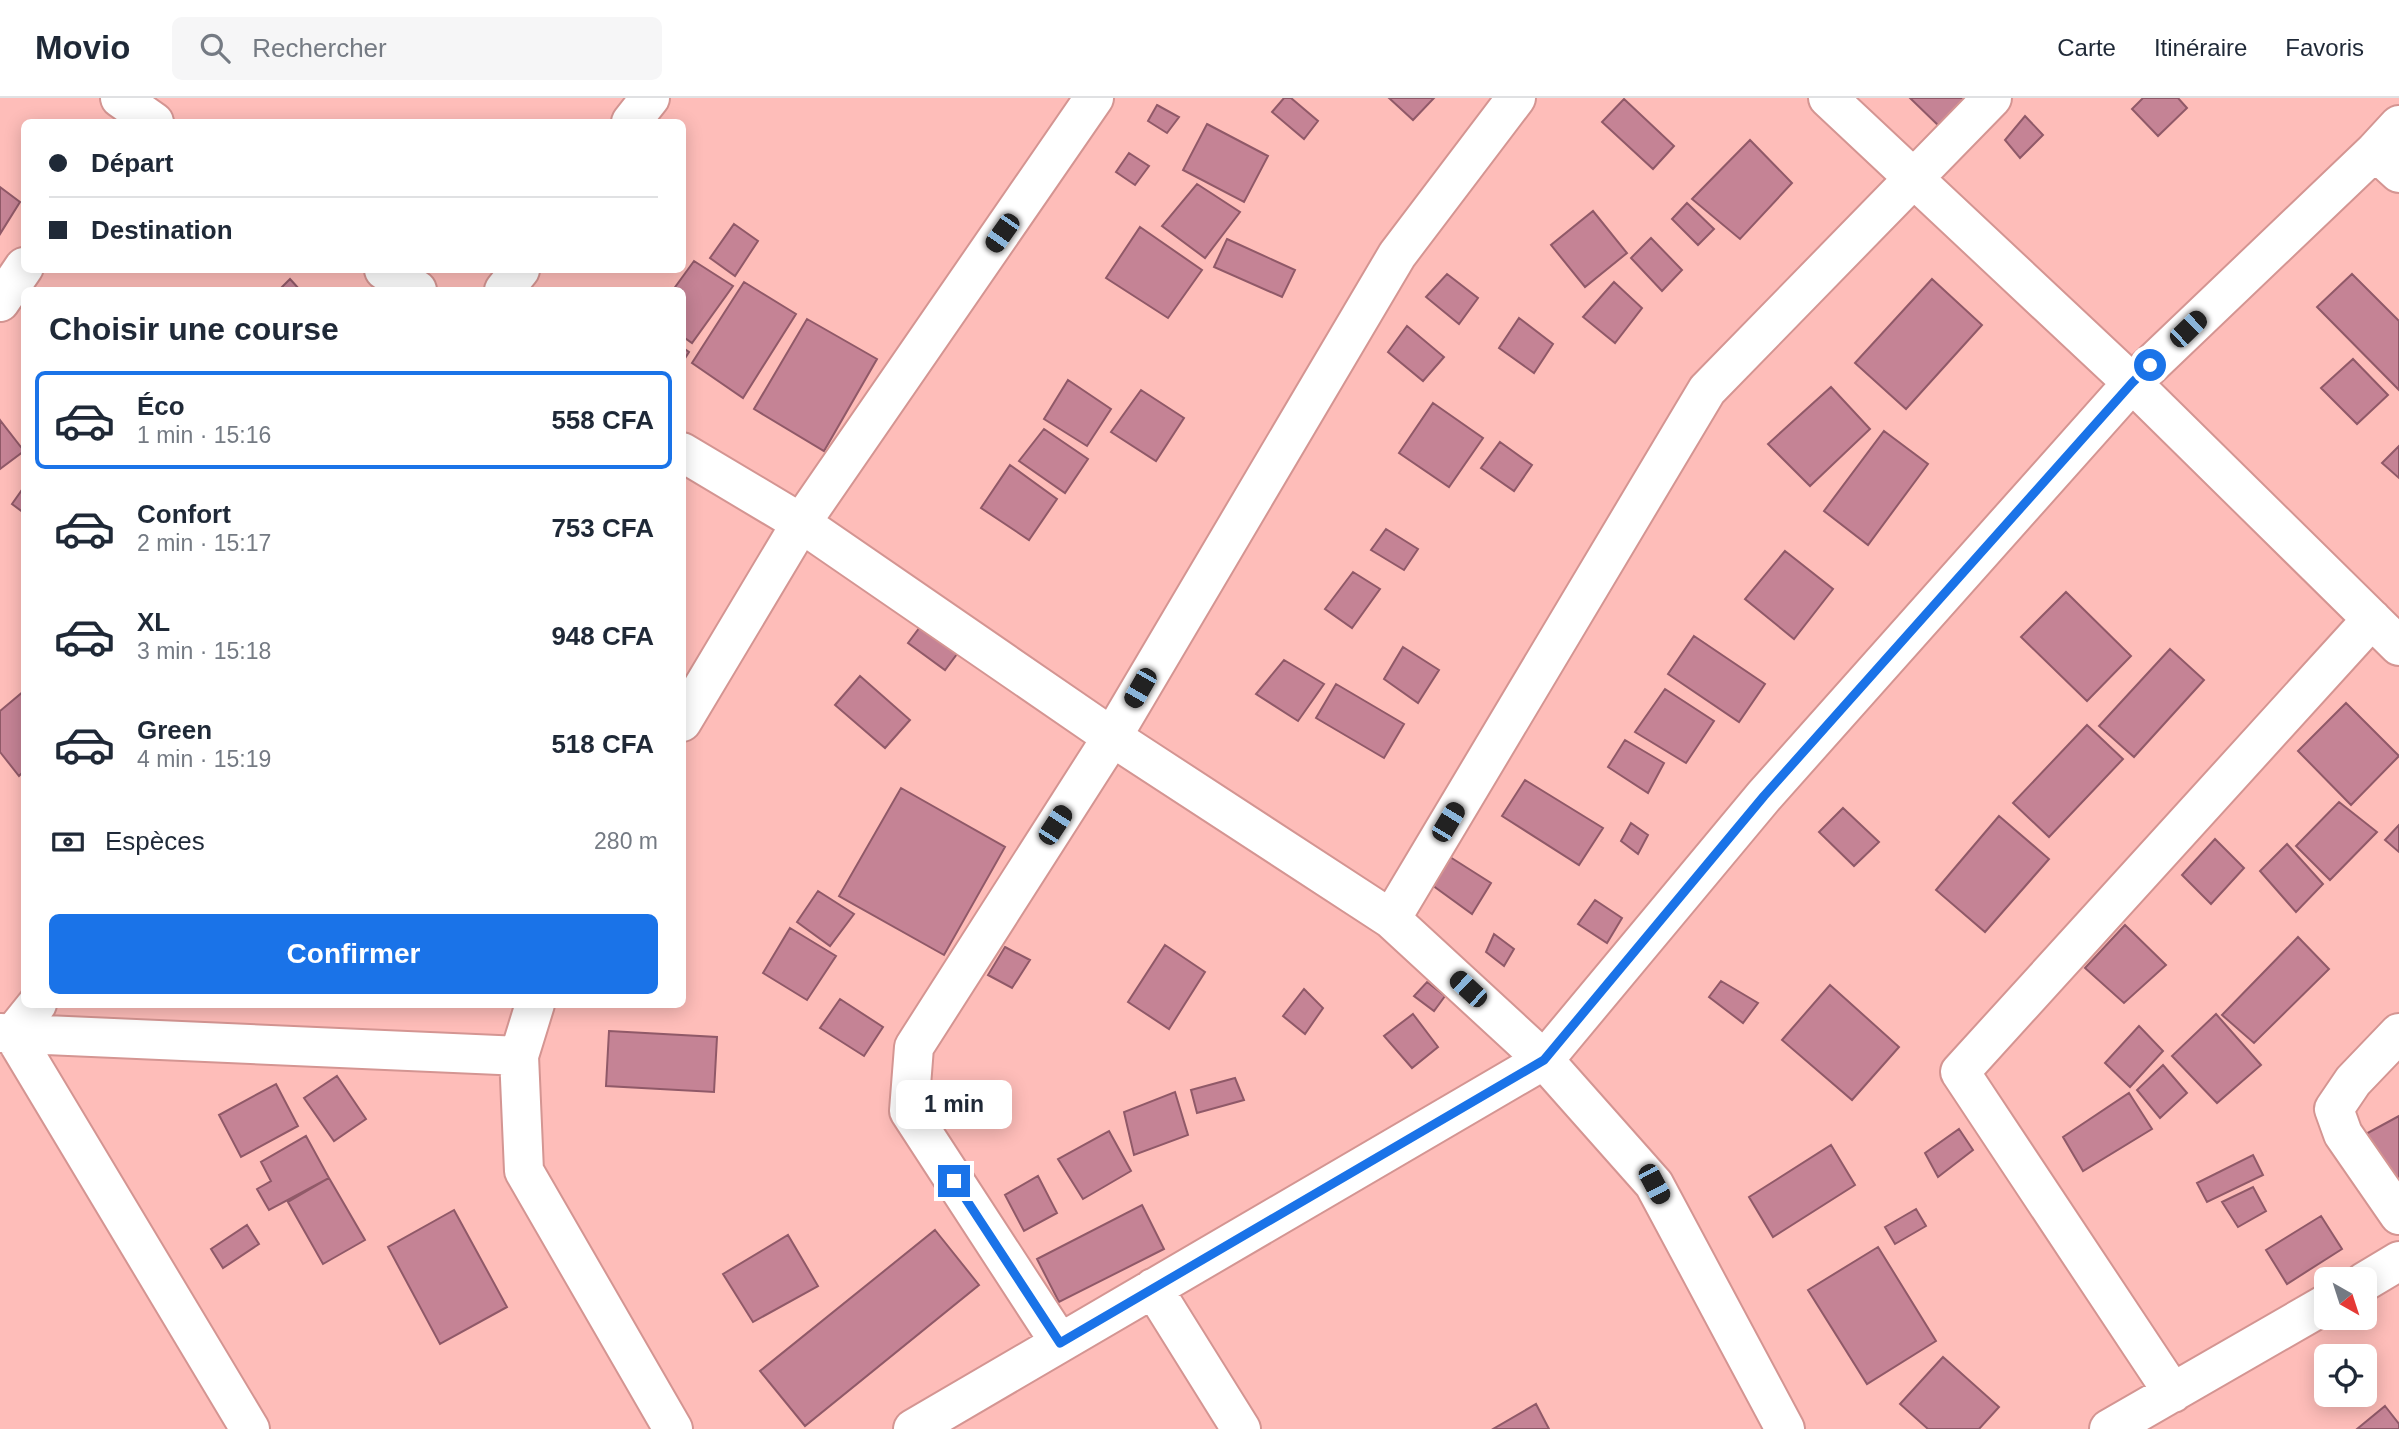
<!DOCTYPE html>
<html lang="fr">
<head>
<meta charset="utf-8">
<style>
  body { margin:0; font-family:Helvetica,sans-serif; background:#f6f6f7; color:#1f2937; height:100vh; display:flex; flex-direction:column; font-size:26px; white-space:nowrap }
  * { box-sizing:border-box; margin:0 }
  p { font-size:23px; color:#747a83 }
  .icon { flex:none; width:38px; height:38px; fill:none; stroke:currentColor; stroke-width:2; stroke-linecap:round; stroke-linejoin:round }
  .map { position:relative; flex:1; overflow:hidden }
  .side { position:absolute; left:21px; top:189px; width:665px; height:721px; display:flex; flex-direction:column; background:#fff; border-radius:10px; box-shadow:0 4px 18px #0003 }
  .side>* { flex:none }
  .banner { position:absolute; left:21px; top:21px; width:665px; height:154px; border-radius:10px; box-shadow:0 4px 18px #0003; display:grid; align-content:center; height:154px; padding:0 28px; background:#fff }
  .needle { width:46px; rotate:141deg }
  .controls { position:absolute; left:2314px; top:1169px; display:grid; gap:14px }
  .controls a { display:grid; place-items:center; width:63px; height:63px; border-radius:10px; background:#fff; box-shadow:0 4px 18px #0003; font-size:35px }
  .end { position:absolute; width:32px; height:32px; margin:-16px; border:9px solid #1a73e8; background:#fff; box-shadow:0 0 0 4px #fff }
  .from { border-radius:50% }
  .bubble { position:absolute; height:49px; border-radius:10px; background:#fff; box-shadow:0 4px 18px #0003; font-size:23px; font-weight:600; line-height:49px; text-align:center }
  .car { position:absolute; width:21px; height:42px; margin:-21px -10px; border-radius:9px; box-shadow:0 0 5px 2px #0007; background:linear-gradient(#222 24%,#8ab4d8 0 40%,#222 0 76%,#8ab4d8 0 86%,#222 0) }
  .banner b { display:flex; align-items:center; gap:24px; height:66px; font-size:26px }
  .banner b+b { border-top:2px solid #e0e1e3 }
  .banner i { width:18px; height:18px; background:#1f2937 }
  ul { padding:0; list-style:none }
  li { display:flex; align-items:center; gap:21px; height:98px; margin:0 14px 10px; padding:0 14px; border:4px solid transparent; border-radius:10px }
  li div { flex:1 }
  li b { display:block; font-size:26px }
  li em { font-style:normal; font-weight:600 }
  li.current { border-color:#1a73e8 }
  li>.icon { width:63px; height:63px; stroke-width:1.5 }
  h2 { padding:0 28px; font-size:32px; line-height:84px }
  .pay { display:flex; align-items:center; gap:18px; height:77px; padding:0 28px; font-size:26px }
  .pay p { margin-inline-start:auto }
  .cta { display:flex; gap:14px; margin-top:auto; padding:14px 28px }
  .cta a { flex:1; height:80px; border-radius:10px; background:#1a73e8; color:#fff; font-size:28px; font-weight:600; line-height:80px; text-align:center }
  header { display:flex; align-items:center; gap:42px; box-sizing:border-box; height:98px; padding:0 35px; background:#fff; border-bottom:2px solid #e0e1e3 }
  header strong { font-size:33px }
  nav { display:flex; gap:38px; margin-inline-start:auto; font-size:24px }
  .search { width:490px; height:63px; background:#f6f6f7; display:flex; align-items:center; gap:18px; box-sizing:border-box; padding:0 24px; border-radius:10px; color:#747a83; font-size:26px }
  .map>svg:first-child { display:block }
  .building { fill:#c58395; stroke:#905968; stroke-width:2 }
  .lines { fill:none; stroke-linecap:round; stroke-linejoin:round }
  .street-casing { stroke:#d49592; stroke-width:42 }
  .street { stroke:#fff; stroke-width:38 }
  .route { stroke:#1a73e8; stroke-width:9 }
</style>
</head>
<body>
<header>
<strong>Movio</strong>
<div class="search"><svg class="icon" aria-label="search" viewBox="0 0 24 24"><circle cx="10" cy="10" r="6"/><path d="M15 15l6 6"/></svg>Rechercher</div>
<nav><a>Carte</a><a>Itinéraire</a><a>Favoris</a></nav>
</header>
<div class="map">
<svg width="2399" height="1331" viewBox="0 0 2399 1331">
  <rect width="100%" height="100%" fill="#febdb9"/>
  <path class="building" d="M1284,0H1291L1318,23L1304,41L1272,14Z
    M1389,0H1434L1413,22Z
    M1910,0H1962L1965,3L1940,29Z
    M2143,0H2178L2187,10L2158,38L2132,11Z
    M1624,1L1674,48L1653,71L1602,24Z
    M1157,7L1179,19L1167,35L1148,23Z
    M2025,18L2043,37L2020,60L2005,42Z
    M1207,26L1268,58L1244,104L1183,72Z
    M1750,42L1792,85L1740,141L1692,101Z
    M1129,55L1149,68L1135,87L1116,74Z
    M1197,86L1240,114L1205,160L1162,128Z
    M0,89L20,104L0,136Z
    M1687,105L1714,131L1698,147L1672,121Z
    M1593,113L1627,155L1585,189L1551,147Z
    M734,126L758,143L735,178L710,160Z
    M1140,129L1202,172L1168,220L1106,180Z
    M1651,140L1682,172L1662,193L1631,160Z
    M1227,141L1295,172L1282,199L1214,169Z
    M694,163L733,188L692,245L682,238V192H673Z
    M1447,176L1478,200L1459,226L1426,199Z
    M2352,176L2399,223V292L2317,209Z
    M290,181L300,192H279Z
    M1932,181L1982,227L1906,311L1855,265Z
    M744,184L796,216L743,300L692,265Z
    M1614,184L1642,210L1615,245L1583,219Z
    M1519,220L1553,246L1534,275L1499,250Z
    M807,221L877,261L824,353L754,311Z
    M1407,228L1444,259L1423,283L1388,254Z
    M682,249L689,254L682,265Z
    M2353,261L2388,297L2357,326L2321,290Z
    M1068,282L1111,311L1087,348L1044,321Z
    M1831,289L1870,331L1810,388L1768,346Z
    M1141,292L1184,320L1156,363L1111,334Z
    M1433,305L1483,340L1449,389L1399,355Z
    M0,322L24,353L0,371Z
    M1044,331L1088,361L1065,395L1019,363Z
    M1884,333L1928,366L1868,447L1824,413Z
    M1500,344L1532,367L1514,393L1481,370Z
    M2399,348V380L2382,365Z
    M1010,367L1057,401L1029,442L981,410Z
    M24,389V415L12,406Z
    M1386,431L1418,451L1404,472L1371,452Z
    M1785,453L1833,491L1794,541L1745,501Z
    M1353,474L1380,491L1352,530L1325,511Z
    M2066,494L2131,558L2087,603L2021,539Z
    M923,525L960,552L945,572L908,545Z
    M1694,538L1765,586L1739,624L1668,576Z
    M1403,549L1439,572L1418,605L1384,581Z
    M2170,551L2204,582L2134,659L2099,628Z
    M1284,562L1324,586L1298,623L1256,596Z
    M860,578L910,622L885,650L835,607Z
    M1336,586L1404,626L1384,660L1316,620Z
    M1665,591L1714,623L1686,665L1635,634Z
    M24,593V673L19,678L0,654V613Z
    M2346,605L2399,658L2351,707L2298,653Z
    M2087,627L2123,661L2049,739L2013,705Z
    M1625,642L1664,665L1648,695L1608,669Z
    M1525,682L1603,730L1579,767L1502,718Z
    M901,690L1005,749L944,857L839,798Z
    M2339,704L2377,734L2330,782L2296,748Z
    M1843,710L1879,744L1854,768L1819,734Z
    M1999,718L2049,761L1985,834L1936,792Z
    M1631,725L1648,737L1638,756L1621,743Z
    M2399,727V754L2385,742Z
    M2215,741L2244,770L2211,806L2182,777Z
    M2287,746L2323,786L2296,814L2260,773Z
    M1450,759L1491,785L1472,816L1432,787Z
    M818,793L854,816L830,848L797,824Z
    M1595,802L1622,820L1607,845L1578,826Z
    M2125,827L2166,867L2124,905L2085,870Z
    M790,830L836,858L807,902L763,875Z
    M1494,836L1514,851L1504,868L1486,854Z
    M2298,839L2329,871L2254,945L2222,917Z
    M1165,847L1205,874L1169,931L1128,904Z
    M1005,849L1030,862L1012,890L988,877Z
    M1721,883L1758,905L1743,925L1709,899Z
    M1427,884L1445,898L1434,913L1414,898Z
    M1830,887L1899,949L1852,1002L1782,942Z
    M1304,891L1323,910L1305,936L1283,918Z
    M840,901L883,929L864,958L820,930Z
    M1413,916L1438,949L1412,970L1384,938Z
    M2216,916L2261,967L2217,1005L2172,958Z
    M2139,928L2163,953L2130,989L2105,965Z
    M609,933L717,939L714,994L606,988Z
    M2163,967L2187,995L2160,1020L2137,992Z
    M337,978L366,1021L334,1043L304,1000Z
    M1235,980L1244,1002L1197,1015L1191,992Z
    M276,986L298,1028L241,1059L219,1017Z
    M1175,994L1188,1037L1134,1057L1124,1014Z
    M2129,995L2152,1031L2083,1073L2063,1039Z
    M2399,1018V1102L2364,1037Z
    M1959,1031L1973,1052L1938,1079L1925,1055Z
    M1109,1033L1131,1073L1083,1101L1058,1061Z
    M306,1038L329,1080L269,1112L257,1091L271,1083L261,1064Z
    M1831,1047L1855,1087L1773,1139L1749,1099Z
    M2253,1057L2263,1077L2207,1104L2197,1085Z
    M1038,1078L1057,1115L1024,1133L1005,1097Z
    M329,1080L365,1142L323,1166L288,1104Z
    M2253,1089L2266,1113L2238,1129L2222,1104Z
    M1142,1107L1164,1151L1059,1204L1037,1161Z
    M1916,1111L1926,1128L1895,1146L1885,1129Z
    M454,1112L507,1209L440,1246L388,1149Z
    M2321,1118L2342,1151L2287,1186L2266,1152Z
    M247,1127L259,1146L223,1170L211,1151Z
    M935,1132L979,1187L805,1328L760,1273Z
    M788,1137L818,1188L753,1224L723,1176Z
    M1878,1149L1936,1243L1867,1286L1808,1192Z
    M1943,1259L1999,1309L1979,1331H1928L1900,1306Z
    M1536,1306L1549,1331H1493Z
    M2385,1308L2399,1326V1331H2357Z"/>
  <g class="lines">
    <g class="street-casing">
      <path id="street" d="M120,0L154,24
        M1828,0L2132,285L2399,548
        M631,24L650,0
        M2375,53L2399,75
        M384,172L417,192
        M504,192L520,172
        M0,204L24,169
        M682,354L801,425L1112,639L1391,821L1544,962L1654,1086L1785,1331
        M682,624L801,425L1094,0
        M1391,821L1707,292L1992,0
        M37,906L13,936L250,1331
        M535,906L519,958L524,1073L673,1331
        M0,935L519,958
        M2399,935L2353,983L2334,1011L2343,1036L2399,1117
        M2364,1184L2399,1163
        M1153,1190L1241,1331
        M1060,1245L909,1013L914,949L1112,639L1397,157L1516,0
        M2173,1295L1960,974L2372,521
        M913,1331L1544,962L1764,698L2132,285L2375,53L2399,27
        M2109,1331L2326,1206"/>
    </g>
    <use href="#street" class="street"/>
  </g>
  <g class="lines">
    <path class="route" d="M954,1083L1060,1245L1544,962L1764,698L2132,285L2150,267"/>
  </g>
</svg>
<div class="controls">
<a><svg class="needle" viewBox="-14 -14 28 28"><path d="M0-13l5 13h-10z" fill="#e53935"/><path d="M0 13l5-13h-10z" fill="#747a83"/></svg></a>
<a><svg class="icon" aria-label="locate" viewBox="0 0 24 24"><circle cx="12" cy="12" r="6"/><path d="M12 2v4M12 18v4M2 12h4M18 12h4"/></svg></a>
</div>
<i class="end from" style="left:2150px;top:267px"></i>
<i class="end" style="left:954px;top:1083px"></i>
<div class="bubble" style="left:896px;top:982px;width:116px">1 min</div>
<i class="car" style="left:1002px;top:135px;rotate:215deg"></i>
<i class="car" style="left:2188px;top:231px;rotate:46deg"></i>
<i class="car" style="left:1140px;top:590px;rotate:210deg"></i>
<i class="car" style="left:1448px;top:724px;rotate:31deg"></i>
<i class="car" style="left:1055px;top:727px;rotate:33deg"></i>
<i class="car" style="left:1468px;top:891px;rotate:313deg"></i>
<i class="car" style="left:1654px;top:1086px;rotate:152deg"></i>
<div class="banner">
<b><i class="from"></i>Départ</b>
<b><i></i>Destination</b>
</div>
<section class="side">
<h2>Choisir une course</h2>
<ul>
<li class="current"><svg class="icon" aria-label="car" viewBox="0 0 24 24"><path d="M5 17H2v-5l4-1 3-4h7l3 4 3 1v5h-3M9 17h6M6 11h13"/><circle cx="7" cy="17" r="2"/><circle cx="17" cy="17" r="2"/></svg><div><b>Éco</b><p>1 min · 15:16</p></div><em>558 CFA</em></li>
<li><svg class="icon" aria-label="car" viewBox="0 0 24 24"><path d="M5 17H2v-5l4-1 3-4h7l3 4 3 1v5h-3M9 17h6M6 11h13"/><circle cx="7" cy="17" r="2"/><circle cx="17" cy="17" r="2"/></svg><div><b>Confort</b><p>2 min · 15:17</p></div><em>753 CFA</em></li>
<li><svg class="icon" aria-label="car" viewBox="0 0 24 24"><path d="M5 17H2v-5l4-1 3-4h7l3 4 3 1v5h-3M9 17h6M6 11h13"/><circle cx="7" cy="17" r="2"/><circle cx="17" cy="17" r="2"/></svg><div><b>XL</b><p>3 min · 15:18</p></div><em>948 CFA</em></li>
<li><svg class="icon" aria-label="car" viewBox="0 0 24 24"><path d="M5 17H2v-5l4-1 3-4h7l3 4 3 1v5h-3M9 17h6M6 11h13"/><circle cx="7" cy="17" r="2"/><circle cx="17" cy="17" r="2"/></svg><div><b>Green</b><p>4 min · 15:19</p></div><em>518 CFA</em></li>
</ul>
<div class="pay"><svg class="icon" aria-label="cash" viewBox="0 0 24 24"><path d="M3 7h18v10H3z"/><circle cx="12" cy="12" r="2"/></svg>Espèces<p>280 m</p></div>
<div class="cta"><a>Confirmer</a></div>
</section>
</div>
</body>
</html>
